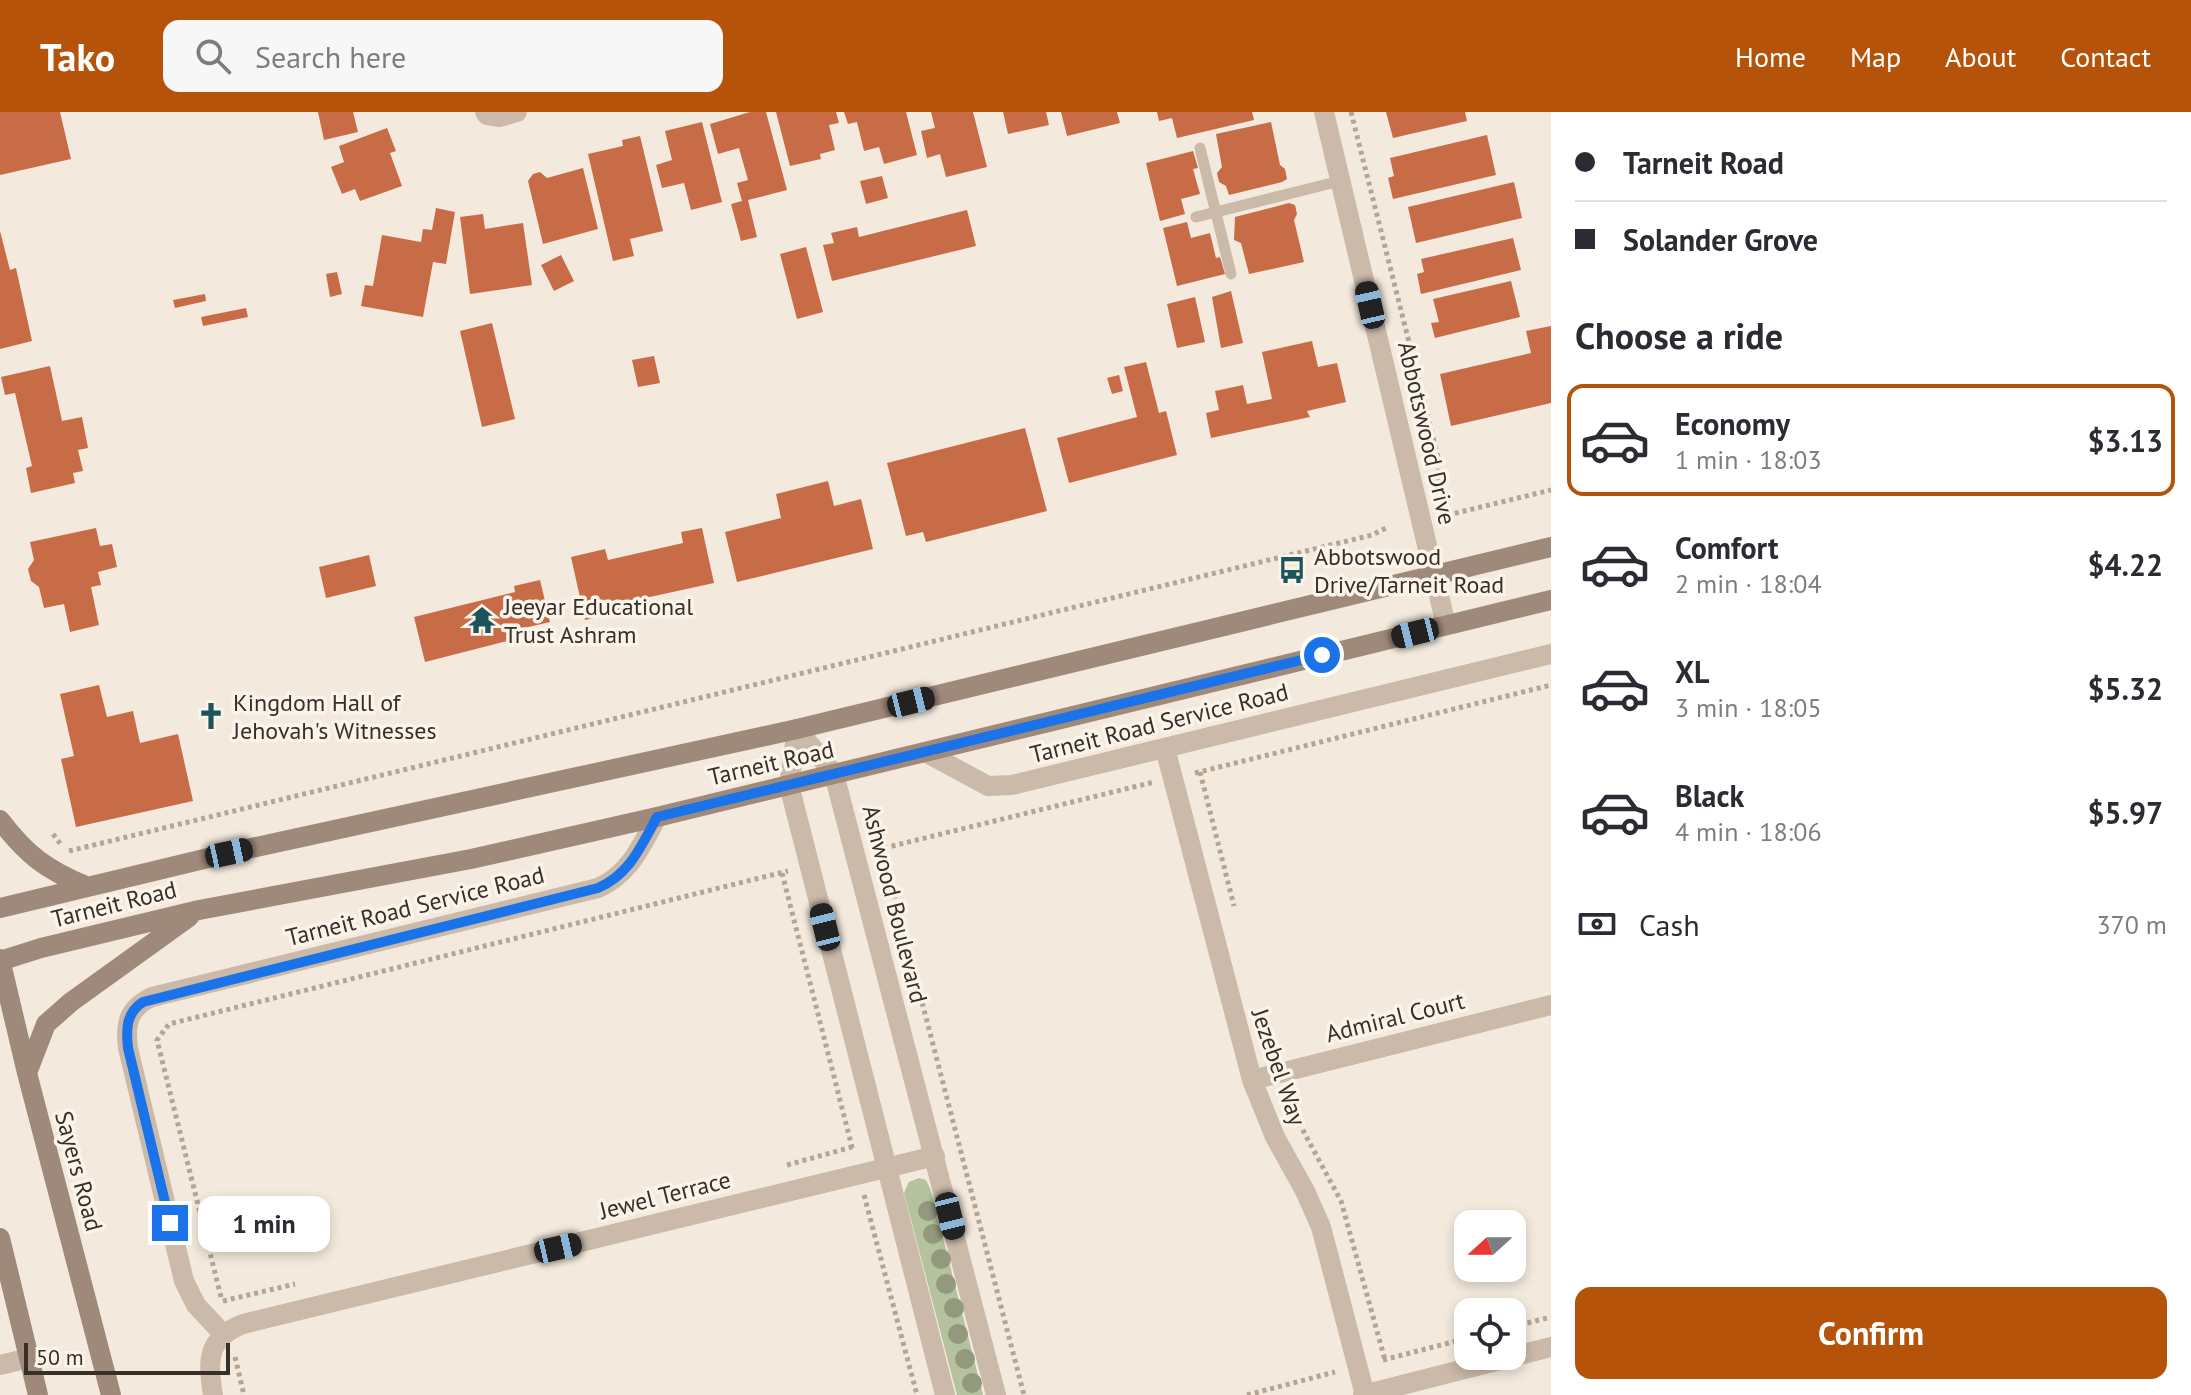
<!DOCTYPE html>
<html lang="en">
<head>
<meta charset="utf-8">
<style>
  body { margin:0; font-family:"PT Sans",sans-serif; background:#f7f7f7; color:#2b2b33; height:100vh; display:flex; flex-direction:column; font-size:30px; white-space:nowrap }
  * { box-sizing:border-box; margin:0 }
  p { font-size:26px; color:#7c7c81 }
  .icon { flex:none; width:44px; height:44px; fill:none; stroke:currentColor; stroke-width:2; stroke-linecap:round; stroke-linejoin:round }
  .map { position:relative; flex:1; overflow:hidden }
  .sheet { display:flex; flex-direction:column; background:#fff; width:640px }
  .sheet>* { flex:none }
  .top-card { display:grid; align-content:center; height:176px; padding:0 24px; background:#fff }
  .needle { width:52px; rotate:249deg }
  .controls { position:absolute; left:1454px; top:1098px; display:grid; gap:16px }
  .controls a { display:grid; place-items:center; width:72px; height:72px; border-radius:16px; background:#fff; box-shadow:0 4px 12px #0003; font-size:40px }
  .scale { position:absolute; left:24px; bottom:20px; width:206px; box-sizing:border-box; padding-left:8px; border:4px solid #382f29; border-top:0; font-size:22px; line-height:28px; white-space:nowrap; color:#382f29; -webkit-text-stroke:6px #faf4ea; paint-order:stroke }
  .end { position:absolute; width:36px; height:36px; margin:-18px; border:10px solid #1a73e8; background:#fff; box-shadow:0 0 0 4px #fff }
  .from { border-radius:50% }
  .bubble { position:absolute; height:56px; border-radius:16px; background:#fff; box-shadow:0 4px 12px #0003; font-size:26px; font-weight:600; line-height:56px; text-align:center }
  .car { position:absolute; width:24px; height:48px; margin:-24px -12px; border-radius:10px; box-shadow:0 0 6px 2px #0007; background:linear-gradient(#222 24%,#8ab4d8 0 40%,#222 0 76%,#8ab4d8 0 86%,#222 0) }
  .top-card b { display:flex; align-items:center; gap:28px; height:76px; font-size:30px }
  .top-card b+b { border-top:2px solid #e1e1e2 }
  .top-card i { width:20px; height:20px; background:#2b2b33 }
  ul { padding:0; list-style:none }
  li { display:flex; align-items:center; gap:24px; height:112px; margin:0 16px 12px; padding:0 8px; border:4px solid transparent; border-radius:16px }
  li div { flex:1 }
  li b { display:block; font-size:30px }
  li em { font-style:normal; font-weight:600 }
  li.current { border-color:#b45309 }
  li>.icon { width:72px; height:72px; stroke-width:1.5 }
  h2 { padding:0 24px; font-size:36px; line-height:96px }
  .pay { display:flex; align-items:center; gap:20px; height:88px; padding:0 24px; font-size:30px }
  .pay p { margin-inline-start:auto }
  .cta { display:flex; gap:16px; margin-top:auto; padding:16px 24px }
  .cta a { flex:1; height:92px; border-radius:16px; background:#b45309; color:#fff; font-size:32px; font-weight:600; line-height:92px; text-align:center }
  header { display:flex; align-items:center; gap:48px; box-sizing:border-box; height:112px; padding:0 40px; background:#b45309; color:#fff }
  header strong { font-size:38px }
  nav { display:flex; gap:44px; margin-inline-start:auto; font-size:28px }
  .search { width:560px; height:72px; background:#f7f7f7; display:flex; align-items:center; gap:20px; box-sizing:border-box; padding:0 28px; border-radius:16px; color:#7c7c81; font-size:30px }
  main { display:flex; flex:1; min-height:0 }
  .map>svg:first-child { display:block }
  .green { fill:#b4c29d }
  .building { fill:#c86c47 }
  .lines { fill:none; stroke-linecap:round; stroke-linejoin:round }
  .path { stroke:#b7a493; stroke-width:5; stroke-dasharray:4 4; stroke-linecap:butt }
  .service { stroke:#cbbaa9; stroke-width:11 }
  .minor { stroke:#cbbaa9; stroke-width:20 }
  .secondary { stroke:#9f897a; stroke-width:20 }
  .tree { fill:#93997c }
  .route { stroke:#1a73e8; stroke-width:10 }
  .labels { text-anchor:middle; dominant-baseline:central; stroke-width:7; stroke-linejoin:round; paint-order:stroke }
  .street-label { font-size:24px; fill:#382f29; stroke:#faf4ea }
  .poi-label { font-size:24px; fill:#382f29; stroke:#faf4ea; text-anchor:start }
</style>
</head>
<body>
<header>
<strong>Tako</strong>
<div class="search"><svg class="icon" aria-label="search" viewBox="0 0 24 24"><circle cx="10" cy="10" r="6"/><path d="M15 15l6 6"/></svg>Search here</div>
<nav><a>Home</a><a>Map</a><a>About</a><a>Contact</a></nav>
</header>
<main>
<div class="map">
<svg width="1551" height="1283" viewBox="0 0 1551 1283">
  <rect width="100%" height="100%" fill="#f3eadd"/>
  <path class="green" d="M919,1066L926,1068L931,1079L983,1283H957L904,1081L909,1070Z"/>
  <path class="building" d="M0,0H60L71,47L0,63Z
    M318,0H353L358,20L324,28Z
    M750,0H766L787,78L748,88L757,125L741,129L731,92L742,89L737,71L748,68L739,36L718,42L710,12Z
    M776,0H836L839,11L829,13L835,38L820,42L821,47L790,54Z
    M844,0H906L917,43L884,52L879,35L864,39L857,10L848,12Z
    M931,0H973L987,55L946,65L940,42L927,46L921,19L935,16Z
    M1003,0H1046L1049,13L1008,22Z
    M1061,0H1117L1120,11L1067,24Z
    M1157,0H1252L1254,8L1177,26L1172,6L1159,9Z
    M1386,0H1465L1467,9L1393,26Z
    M702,10L722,90L691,98L684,71L662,76L656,53L672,48L665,19Z
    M1271,10L1280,53L1285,57L1287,67L1282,70L1229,83L1226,74L1219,70L1217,61L1222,55L1216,22Z
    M387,16L396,39L390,41L402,74L360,89L355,77L342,82L331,55L344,50L339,34Z
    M1487,23L1496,63L1393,87L1388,66L1394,64L1390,46Z
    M640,24L663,119L630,127L634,144L613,149L588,42L623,34L622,28Z
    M1193,39L1198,56L1193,57L1200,82L1181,87L1185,102L1160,109L1146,51Z
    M583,56L598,117L543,132L528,69L533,62L540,60L547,66Z
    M882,64L888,86L866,92L860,69Z
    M1514,70L1522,106L1416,131L1408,95Z
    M1289,91L1295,93L1297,102L1294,108L1304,150L1249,162L1241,131L1234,128L1235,105Z
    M436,96L455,100L446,152L433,150L423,205L361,194L365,173L373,174L382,123L421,130L423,117L432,118Z
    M967,98L976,134L832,169L823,133L834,131L831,121L857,115L859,125Z
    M483,102L485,117L523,111L532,173L470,182L460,105Z
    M1187,110L1191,126L1210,121L1216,146L1220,145L1225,162L1177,174L1163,116Z
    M0,119L10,158L16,156L32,229L0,237Z
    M1513,126L1521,158L1421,182L1417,162L1424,160L1421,147Z
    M806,135L823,200L797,207L780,142Z
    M561,143L574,169L554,179L541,153Z
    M337,160L342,182L330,185L326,162Z
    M1511,169L1520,205L1435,226L1431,211L1439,210L1433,187Z
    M1231,179L1243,231L1221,236L1212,185Z
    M205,182L206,189L175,196L173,188Z
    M1195,185L1205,230L1177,236L1167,192Z
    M246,196L248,205L203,214L201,205Z
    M492,211L515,307L482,315L460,219Z
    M1551,214V291L1451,314L1440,262L1531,241L1526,219Z
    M1312,229L1318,255L1337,251L1346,290L1307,299L1310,305L1211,326L1206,301L1219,298L1215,279L1243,273L1247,292L1272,287L1262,240Z
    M654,244L660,271L638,275L632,248Z
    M1146,250L1159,301L1166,299L1177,343L1069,371L1057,326L1137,305L1124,255Z
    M50,254L62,309L82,305L88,336L78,338L83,359L73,361L75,371L31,381L26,356L32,354L15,281L5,283L1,265Z
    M1119,263L1123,279L1112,282L1107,266Z
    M1025,316L1047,399L926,430L923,420L906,424L887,351Z
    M828,369L834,394L861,387L873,437L737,470L725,420L781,406L776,382Z
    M96,416L100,434L112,432L117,455L98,460L101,473L91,475L99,513L70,520L64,492L44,496L39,475L31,469L28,457L34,448L30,430Z
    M702,416L714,471L636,488L638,497L585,508L571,445L605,437L608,448L683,431L681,420Z
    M369,443L376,474L326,486L319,455Z
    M540,468L550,510L524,516L527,524L425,550L414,505L515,480L514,474Z
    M99,573L107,605L133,599L140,631L178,622L193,689L76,715L61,647L74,644L60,582Z"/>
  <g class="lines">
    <path class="path" d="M1351,0L1440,353L1437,370
      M1444,395L1448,403L1551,378
      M1200,660L1234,794
      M1195,661L1551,573
      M53,722L62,734
      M882,736L1024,1283
      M876,738L1154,670
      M69,739L1372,423L1388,415
      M782,761L853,1039
      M1265,916L1274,941
      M1288,981L1293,1000L1341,1089L1385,1248
      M787,1053L852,1035
      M864,1083L917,1283
      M221,1185L157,928L169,912L788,759
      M223,1189L295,1172
      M1512,1215L1551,1205
      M235,1245L244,1283
      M1383,1248L1468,1226
      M1247,1283L1335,1260"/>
    <path class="service" d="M1200,36L1231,162
      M1196,105L1340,69"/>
    <path class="minor" d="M485,0L487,3L500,5L517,0
      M1324,0L1446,513
      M797,617L834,662L996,1283
      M797,617L789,673L945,1283
      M1165,636L1252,968L1275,1025L1305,1079L1321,1115L1365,1283
      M925,640L988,674L1012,673L1551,542
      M1252,968L1551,893
      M223,1222L196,1193L184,1169L128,936C125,912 128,896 152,885L598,776C630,762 641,734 657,705
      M0,1253L29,1246
      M213,1283C207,1249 207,1226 243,1212L935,1044
      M1363,1283L1551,1235"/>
    <path class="secondary" d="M0,708C26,742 46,758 86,774
      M0,796L229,741L797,617L1551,435
      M0,847L27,961L111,1283
      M0,849L41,836L199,798L471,747L657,705L1551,488
      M27,961L46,912L71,890L189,805
      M0,1126L38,1283"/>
  </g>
  <g class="tree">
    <circle cx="928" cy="1099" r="10"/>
    <circle cx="933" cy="1122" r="10"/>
    <circle cx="941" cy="1147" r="10"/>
    <circle cx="946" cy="1172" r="10"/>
    <circle cx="954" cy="1196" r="10"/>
    <circle cx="958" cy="1222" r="10"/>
    <circle cx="965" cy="1247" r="10"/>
    <circle cx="972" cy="1271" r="10"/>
  </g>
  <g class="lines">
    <path class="route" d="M170,1111L128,936C126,917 126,901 143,890L598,776C630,762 641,734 657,705L1322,543"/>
  </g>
  <defs>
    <g id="bus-bare" transform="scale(2.16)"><path d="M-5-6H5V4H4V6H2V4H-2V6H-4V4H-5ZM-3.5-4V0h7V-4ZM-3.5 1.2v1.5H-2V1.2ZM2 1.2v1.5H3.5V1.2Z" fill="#1d545b" stroke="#faf4ea" stroke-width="2.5" paint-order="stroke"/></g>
    <g id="temple-bare" transform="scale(2.16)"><path d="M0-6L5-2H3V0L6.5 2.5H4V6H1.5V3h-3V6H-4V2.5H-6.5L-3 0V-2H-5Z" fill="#1d545b" stroke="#faf4ea" stroke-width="2.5" paint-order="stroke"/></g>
    <g id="church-bare" transform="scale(2.16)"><path d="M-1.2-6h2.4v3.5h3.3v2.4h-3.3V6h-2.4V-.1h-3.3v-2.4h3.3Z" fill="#1d545b" stroke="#faf4ea" stroke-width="2.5" paint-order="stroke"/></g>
  </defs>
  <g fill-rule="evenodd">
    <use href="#bus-bare" x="1292" y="458"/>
    <use href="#temple-bare" x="482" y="508"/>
    <use href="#church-bare" x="211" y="604"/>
  </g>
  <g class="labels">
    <g class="street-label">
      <text transform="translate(1427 321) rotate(77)">Abbotswood Drive</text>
      <text transform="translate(1159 611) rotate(-14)">Tarneit Road Service Road</text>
      <text transform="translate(771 651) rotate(-13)">Tarneit Road</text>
      <text transform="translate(114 792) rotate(-14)">Tarneit Road</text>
      <text transform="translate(895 792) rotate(76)">Ashwood Boulevard</text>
      <text transform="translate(415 794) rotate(-14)">Tarneit Road Service Road</text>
      <text transform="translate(1395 905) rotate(-14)">Admiral Court</text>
      <text transform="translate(1279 955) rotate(71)">Jezebel Way</text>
      <text transform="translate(79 1059) rotate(75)">Sayers Road</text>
      <text transform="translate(665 1083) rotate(-14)">Jewel Terrace</text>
    </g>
    <g class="poi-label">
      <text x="1314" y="444">Abbotswood<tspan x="1314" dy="28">Drive/Tarneit Road</tspan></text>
      <text x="504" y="494">Jeeyar Educational<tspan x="504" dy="28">Trust Ashram</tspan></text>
      <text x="233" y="590">Kingdom Hall of<tspan x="233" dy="28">Jehovah's Witnesses</tspan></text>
    </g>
  </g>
</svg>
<div class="controls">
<a><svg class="needle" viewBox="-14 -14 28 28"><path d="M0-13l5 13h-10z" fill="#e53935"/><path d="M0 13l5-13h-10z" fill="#7c7c81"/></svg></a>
<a><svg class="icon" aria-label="locate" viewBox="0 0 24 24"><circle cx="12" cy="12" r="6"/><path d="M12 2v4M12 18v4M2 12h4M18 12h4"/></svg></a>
</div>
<div class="scale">50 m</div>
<i class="end from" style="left:1322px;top:543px"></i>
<i class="end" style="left:170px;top:1111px"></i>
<div class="bubble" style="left:198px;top:1084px;width:132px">1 min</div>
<i class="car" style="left:1370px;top:193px;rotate:347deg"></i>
<i class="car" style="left:1415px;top:521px;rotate:256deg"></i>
<i class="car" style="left:911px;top:590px;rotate:76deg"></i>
<i class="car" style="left:229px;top:741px;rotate:78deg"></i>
<i class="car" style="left:825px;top:815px;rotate:346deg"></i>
<i class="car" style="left:950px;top:1104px;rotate:166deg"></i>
<i class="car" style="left:558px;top:1136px;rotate:77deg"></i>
</div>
<section class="sheet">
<div class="top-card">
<b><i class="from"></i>Tarneit Road</b>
<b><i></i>Solander Grove</b>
</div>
<h2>Choose a ride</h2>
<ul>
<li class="current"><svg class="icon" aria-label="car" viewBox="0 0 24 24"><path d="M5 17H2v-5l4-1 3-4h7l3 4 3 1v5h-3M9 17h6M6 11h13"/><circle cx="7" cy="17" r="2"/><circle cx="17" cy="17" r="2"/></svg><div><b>Economy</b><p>1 min · 18:03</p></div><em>$3.13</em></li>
<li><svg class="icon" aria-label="car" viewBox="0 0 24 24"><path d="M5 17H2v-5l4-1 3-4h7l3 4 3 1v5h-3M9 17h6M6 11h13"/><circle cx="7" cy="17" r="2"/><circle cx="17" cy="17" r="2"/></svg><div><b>Comfort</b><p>2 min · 18:04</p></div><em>$4.22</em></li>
<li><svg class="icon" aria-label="car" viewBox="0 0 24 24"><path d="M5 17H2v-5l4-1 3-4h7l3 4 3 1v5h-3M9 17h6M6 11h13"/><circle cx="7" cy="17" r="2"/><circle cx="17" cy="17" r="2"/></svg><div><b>XL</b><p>3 min · 18:05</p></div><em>$5.32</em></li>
<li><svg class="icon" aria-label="car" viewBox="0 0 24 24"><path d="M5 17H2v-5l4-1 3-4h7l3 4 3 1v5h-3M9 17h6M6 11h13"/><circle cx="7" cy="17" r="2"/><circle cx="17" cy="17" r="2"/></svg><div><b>Black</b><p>4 min · 18:06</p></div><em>$5.97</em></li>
</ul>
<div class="pay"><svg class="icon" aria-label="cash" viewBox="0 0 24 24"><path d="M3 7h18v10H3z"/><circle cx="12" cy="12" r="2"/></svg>Cash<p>370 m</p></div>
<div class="cta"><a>Confirm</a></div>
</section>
</main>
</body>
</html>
